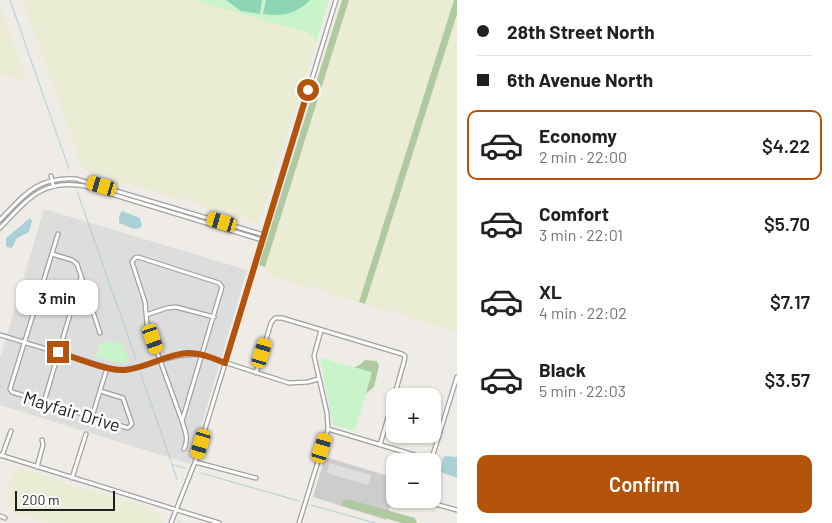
<!DOCTYPE html>
<html lang="en">
<head>
<meta charset="utf-8">
<style>
  body { margin:0; font-family:Barlow,sans-serif; background:#f2f2f2; color:#202124; height:100vh; display:flex; flex-direction:column; font-size:19px; white-space:nowrap }
  * { box-sizing:border-box; margin:0 }
  p { font-size:16px; color:#757577 }
  .icon { flex:none; width:28px; height:28px; fill:none; stroke:currentColor; stroke-width:2; stroke-linecap:round; stroke-linejoin:round }
  .map { position:relative; flex:1; overflow:hidden }
  .details { display:flex; flex-direction:column; background:#fff; width:375px }
  .details>* { flex:none }
  .banner { display:grid; align-content:center; height:110px; padding:0 20px; background:#fff }
  .controls { position:absolute; left:386px; top:388px; display:grid; gap:10px }
  .controls a { display:grid; place-items:center; width:55px; height:55px; border-radius:10px; background:#fff; box-shadow:0 1px 4px #0004; font-size:25px }
  .scale { position:absolute; left:15px; bottom:12px; width:100px; box-sizing:border-box; padding-left:5px; border:2px solid #1f1f1f; border-top:0; font-size:14px; line-height:18px; white-space:nowrap; color:#1f1f1f; -webkit-text-stroke:4px #fff; paint-order:stroke }
  .end { position:absolute; width:22px; height:22px; margin:-11px; border:6px solid #b45309; background:#fff; box-shadow:0 0 0 2px #fff }
  .from { border-radius:50% }
  .bubble { position:absolute; height:35px; border-radius:10px; background:#fff; box-shadow:0 1px 4px #0004; font-size:16px; font-weight:600; line-height:35px; text-align:center }
  .car { position:absolute; width:15px; height:30px; margin:-15px -8px; border-radius:6px; box-shadow:0 0 4px 1px #0007; background:linear-gradient(#f5c518 24%,#345 0 40%,#f5c518 0 76%,#345 0 86%,#f5c518 0) }
  .banner b { display:flex; align-items:center; gap:18px; height:48px; font-size:19px }
  .banner b+b { border-top:1px solid #e0e0e0 }
  .banner i { width:12px; height:12px; background:#202124 }
  ul { padding:0; list-style:none }
  li { display:flex; align-items:center; gap:15px; height:70px; margin:0 10px 8px; padding:0 10px; border:2px solid transparent; border-radius:10px }
  li div { flex:1 }
  li b { display:block; font-size:19px }
  li em { font-style:normal; font-weight:600 }
  li.active { border-color:#b45309 }
  li>.icon { width:45px; height:45px; stroke-width:1.5 }
  .button { display:flex; gap:10px; margin-top:auto; padding:10px 20px }
  .button a { flex:1; height:58px; border-radius:10px; background:#b45309; color:#fff; font-size:20px; font-weight:600; line-height:58px; text-align:center }
  main { display:flex; flex:1; min-height:0 }
  .map>svg:first-child { display:block }
  .residential { fill:#ddd }
  .religious { fill:#cdcdcd }
  .farmland { fill:#ebecd4 }
  .forest { fill:#afcaa0 }
  .park { fill:#c9f4ca }
  .pitch { fill:#8ed5b6 }
  .parking { fill:#dfdfdf }
  .water { fill:#acd0d8 }
  .lines { fill:none; stroke-linecap:round; stroke-linejoin:round }
  .stream { stroke:#acd0d8; stroke-width:1 }
  .street-casing { stroke:#a0a0a0; stroke-width:5.5 }
  .street { stroke:#fff; stroke-width:3 }
  .route { stroke:#b45309; stroke-width:6 }
  .labels { text-anchor:middle; dominant-baseline:central; stroke-width:5; stroke-linejoin:round; paint-order:stroke }
  .street-label { font-size:18px; fill:#1f1f1f; stroke:#fff }
</style>
</head>
<body>
<main>
<div class="map">
<svg width="457" height="523" viewBox="0 0 457 523">
  <rect width="100%" height="100%" fill="#efece7"/>
  <path class="residential" d="M44,209L247,270L190,464L0,405V358Z"/>
  <path class="religious" d="M325,457L395,478V491L386,520L313,497Z"/>
  <path class="farmland" d="M22,0H194L309,33L314,38L316,43L259,223L90,172L82,168L78,162V153Z
    M349,0H457V332L271,276L266,273L265,267Z
    M0,6L27,82L1,74L0,77Z
    M22,469L59,480L67,485L98,492L151,508L160,516L163,523H52L15,513L7,505L6,495L13,474Z"/>
  <path class="forest" d="M342,0H349L265,267L259,265Z
    M454,0H457V14L365,304L359,302Z
    M365,360L377,361L379,366L374,387L358,400L349,368C356,368 360,365 365,360Z
    M347,499L415,518L417,523H402L342,506L343,501Z"/>
  <path class="park" d="M194,0H329L316,43L314,38L309,33Z
    M101,341L122,343L129,362L118,363L96,357Z
    M320,358L372,372L355,431L333,425Z"/>
  <path class="pitch" d="M226,0H262L260,14L241,11Z
    M266,0H310C297,14 281,17 263,14Z"/>
  <path class="parking" d="M329,463L371,475L368,485L327,473Z"/>
  <path class="water" d="M122,211L140,218L142,225L140,228L134,229L119,223V216Z
    M30,218L32,221L29,232L17,238L12,248L7,247L6,245V238Z
    M446,456L457,457V478L443,473L441,471L443,458Z"/>
  <g class="lines">
    <path class="stream" d="M10,0L69,169
      M77,191L136,359
      M141,374L177,479
      M173,465L185,468
      M201,473L299,501
      M311,505L375,523
      M179,523V521"/>
    <g class="street-casing">
      <path id="street" d="M51,176L53,185
        M0,220C25,194 37,177 76,179L264,235
        M0,228C27,200 42,178 85,186L262,240
        M58,234L10,389L12,392L128,428L132,424L123,398L100,391
        M52,254L72,260L77,264L100,333
        M138,257L219,283L222,287L182,421L147,324L145,302L132,262L135,258Z
        M146,315L167,308L176,307L214,317
        M0,335L115,370C146,371 170,351 202,355L289,383L308,382L318,379
        M256,373L271,323L275,318H282L402,354L405,356L404,362L380,445
        M44,402L81,277
        M92,417L107,368
        M182,421C185,431 189,439 184,449
        M328,429L431,460
        M0,455L219,523
        M2,456L11,431
        M431,461L457,377
        M195,462L256,478
        M37,467L43,445L42,440
        M72,478L86,434
        M424,499L428,502L457,510
        M0,516L5,518
        M171,523L195,462L336,0
        M299,523L328,429L327,413L314,356L321,330"/>
    </g>
    <use href="#street" class="street"/>
  </g>
  <g class="lines">
    <path class="route" d="M58,352C76,358 107,371 125,370C147,368 166,354 188,353C201,353 213,358 225,363L308,90"/>
  </g>
  <g class="labels">
    <g class="street-label">
      <text transform="translate(72 411) rotate(17)">Mayfair Drive</text>
    </g>
  </g>
</svg>
<div class="controls">
<a>+</a>
<a>−</a>
</div>
<div class="scale">200 m</div>
<i class="end from" style="left:308px;top:90px"></i>
<i class="end" style="left:58px;top:352px"></i>
<div class="bubble" style="left:16px;top:280px;width:82px">3 min</div>
<i class="car" style="left:102px;top:186px;rotate:287deg"></i>
<i class="car" style="left:222px;top:222px;rotate:287deg"></i>
<i class="car" style="left:153px;top:339px;rotate:161deg"></i>
<i class="car" style="left:262px;top:353px;rotate:17deg"></i>
<i class="car" style="left:201px;top:444px;rotate:197deg"></i>
<i class="car" style="left:322px;top:448px;rotate:17deg"></i>
</div>
<section class="details">
<div class="banner">
<b><i class="from"></i>28th Street North</b>
<b><i></i>6th Avenue North</b>
</div>
<ul>
<li class="active"><svg class="icon" aria-label="car" viewBox="0 0 24 24"><path d="M5 17H2v-5l4-1 3-4h7l3 4 3 1v5h-3M9 17h6M6 11h13"/><circle cx="7" cy="17" r="2"/><circle cx="17" cy="17" r="2"/></svg><div><b>Economy</b><p>2 min · 22:00</p></div><em>$4.22</em></li>
<li><svg class="icon" aria-label="car" viewBox="0 0 24 24"><path d="M5 17H2v-5l4-1 3-4h7l3 4 3 1v5h-3M9 17h6M6 11h13"/><circle cx="7" cy="17" r="2"/><circle cx="17" cy="17" r="2"/></svg><div><b>Comfort</b><p>3 min · 22:01</p></div><em>$5.70</em></li>
<li><svg class="icon" aria-label="car" viewBox="0 0 24 24"><path d="M5 17H2v-5l4-1 3-4h7l3 4 3 1v5h-3M9 17h6M6 11h13"/><circle cx="7" cy="17" r="2"/><circle cx="17" cy="17" r="2"/></svg><div><b>XL</b><p>4 min · 22:02</p></div><em>$7.17</em></li>
<li><svg class="icon" aria-label="car" viewBox="0 0 24 24"><path d="M5 17H2v-5l4-1 3-4h7l3 4 3 1v5h-3M9 17h6M6 11h13"/><circle cx="7" cy="17" r="2"/><circle cx="17" cy="17" r="2"/></svg><div><b>Black</b><p>5 min · 22:03</p></div><em>$3.57</em></li>
</ul>
<div class="button"><a>Confirm</a></div>
</section>
</main>
</body>
</html>
